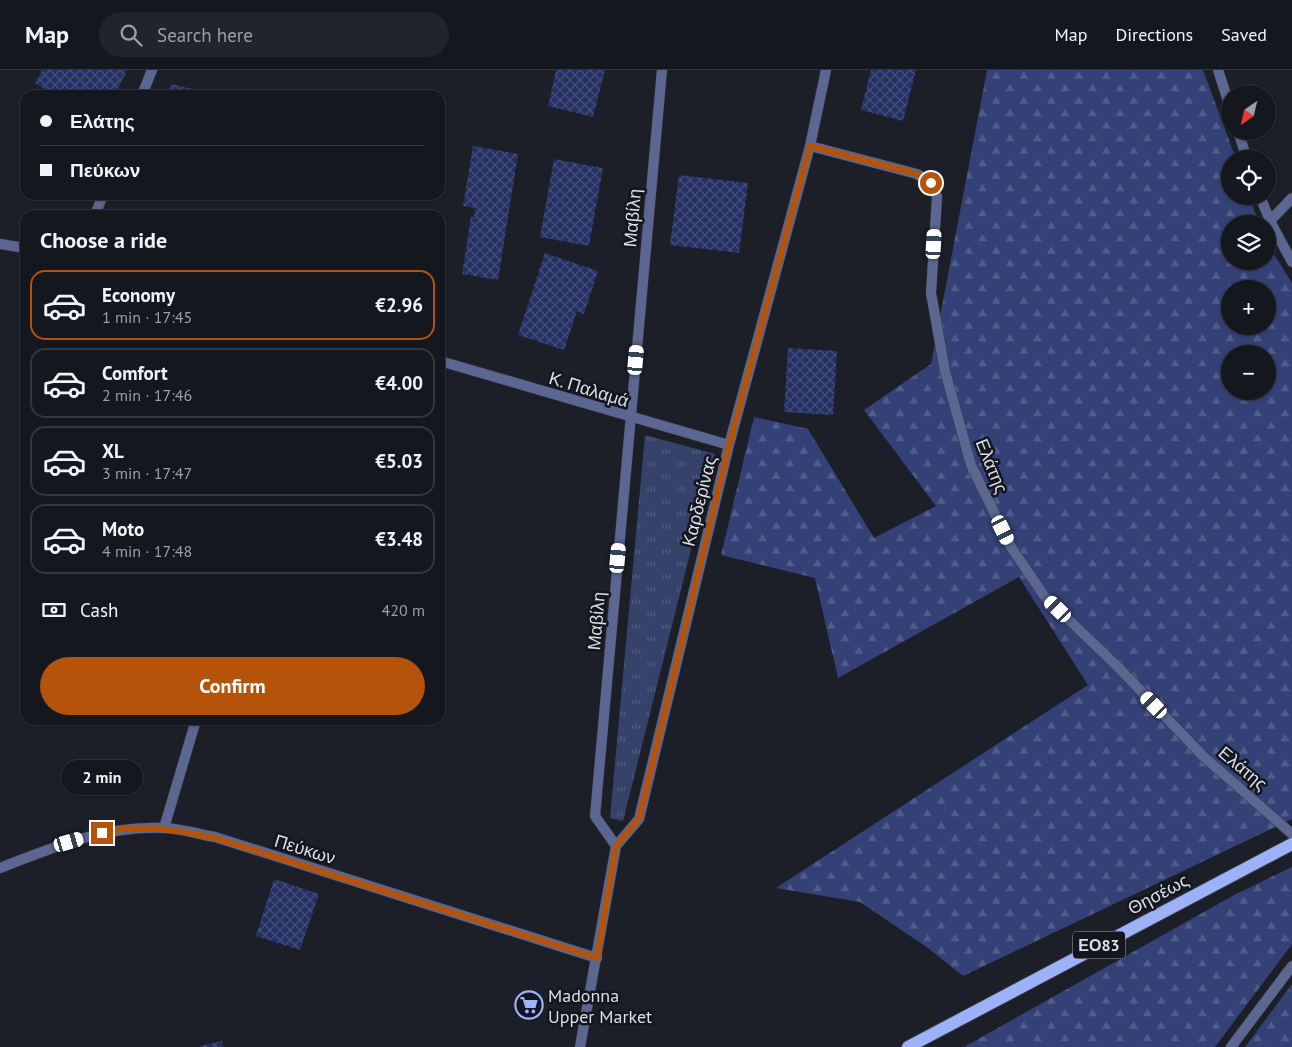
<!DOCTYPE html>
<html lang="en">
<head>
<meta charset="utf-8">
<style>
  body { margin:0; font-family:"PT Sans",sans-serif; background:#22242b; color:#f1f3f6; height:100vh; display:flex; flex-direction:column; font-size:19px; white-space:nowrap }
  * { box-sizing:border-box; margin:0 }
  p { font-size:16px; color:#9d9fa4 }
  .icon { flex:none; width:28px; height:28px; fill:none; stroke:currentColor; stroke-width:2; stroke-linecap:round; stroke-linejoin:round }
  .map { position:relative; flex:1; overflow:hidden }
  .side { position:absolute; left:20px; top:140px; width:425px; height:515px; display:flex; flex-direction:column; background:#15171e; border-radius:15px; box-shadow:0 1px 4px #0004,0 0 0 1px #34363c }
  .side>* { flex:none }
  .top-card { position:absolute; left:20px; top:20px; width:425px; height:110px; border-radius:15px; box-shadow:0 1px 4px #0004,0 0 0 1px #34363c; display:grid; align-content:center; height:110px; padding:0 20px; background:#15171e }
  .needle { width:32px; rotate:214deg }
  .tools { position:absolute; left:1221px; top:15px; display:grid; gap:10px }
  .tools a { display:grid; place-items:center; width:55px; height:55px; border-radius:50%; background:#15171e; box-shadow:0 1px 4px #0004,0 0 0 1px #34363c; font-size:25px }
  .end { position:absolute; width:22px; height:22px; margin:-11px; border:6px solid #b45309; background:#fff; box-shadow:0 0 0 2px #fff }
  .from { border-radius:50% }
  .bubble { position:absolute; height:35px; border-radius:18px; background:#15171e; box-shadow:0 1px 4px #0004,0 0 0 1px #34363c; font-size:16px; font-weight:600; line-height:35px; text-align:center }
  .car { position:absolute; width:15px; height:30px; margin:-15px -8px; border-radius:6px; box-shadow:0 0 4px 1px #0007; background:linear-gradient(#fff 24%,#345 0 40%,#fff 0 76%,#345 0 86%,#fff 0) }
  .top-card b { display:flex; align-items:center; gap:18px; height:48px; font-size:19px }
  .top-card b+b { border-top:1px solid #34363c }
  .top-card i { width:12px; height:12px; background:#f1f3f6 }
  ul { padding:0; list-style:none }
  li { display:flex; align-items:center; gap:15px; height:70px; margin:0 10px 8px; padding:0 10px; border:2px solid #34363c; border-radius:15px }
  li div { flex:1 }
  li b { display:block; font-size:19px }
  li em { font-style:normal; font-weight:600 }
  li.selected { border-color:#b45309 }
  li>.icon { width:45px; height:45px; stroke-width:1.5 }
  h2 { padding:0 20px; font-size:22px; line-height:60px }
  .pay { display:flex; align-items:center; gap:12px; height:55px; padding:0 20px; font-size:19px }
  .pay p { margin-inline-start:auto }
  .button { display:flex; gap:10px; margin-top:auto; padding:10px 20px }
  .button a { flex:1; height:58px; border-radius:30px; background:#b45309; color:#fff; font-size:20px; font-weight:600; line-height:58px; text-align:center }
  header { display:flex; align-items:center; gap:30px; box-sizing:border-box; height:70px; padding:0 25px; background:#15171e; border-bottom:1px solid #34363c }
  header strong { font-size:24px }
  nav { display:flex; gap:28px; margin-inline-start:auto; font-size:18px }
  .search { width:350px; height:45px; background:#22242b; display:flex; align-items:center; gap:12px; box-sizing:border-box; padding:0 18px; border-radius:28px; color:#9d9fa4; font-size:19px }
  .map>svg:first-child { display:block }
  .grass { fill:url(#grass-tufts) }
  .forest { fill:url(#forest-firs); fill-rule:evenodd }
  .building { fill:url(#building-cross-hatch) }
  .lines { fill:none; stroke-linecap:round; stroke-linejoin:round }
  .street-casing { stroke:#373a43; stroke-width:11 }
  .primary-casing { stroke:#373a43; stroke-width:14 }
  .street { stroke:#5b6791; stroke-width:10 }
  .primary { stroke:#9cb1f7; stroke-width:12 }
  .route { stroke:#b45309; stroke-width:6 }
  .labels { text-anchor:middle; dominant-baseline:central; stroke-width:5; stroke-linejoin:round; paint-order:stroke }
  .shield { fill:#13161f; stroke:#a0a3aa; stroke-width:1 }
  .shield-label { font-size:16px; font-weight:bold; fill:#dddfe6 }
  .street-label { font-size:18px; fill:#dddfe6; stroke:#13161f }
  .poi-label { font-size:18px; fill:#dddfe6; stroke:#13161f; text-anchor:start }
</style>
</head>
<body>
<header>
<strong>Map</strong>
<div class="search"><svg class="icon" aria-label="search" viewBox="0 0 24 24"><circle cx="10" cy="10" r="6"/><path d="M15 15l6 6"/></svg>Search here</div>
<nav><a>Map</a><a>Directions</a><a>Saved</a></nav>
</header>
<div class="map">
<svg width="1292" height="977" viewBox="0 0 1292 977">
  <defs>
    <pattern id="grass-tufts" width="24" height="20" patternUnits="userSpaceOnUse" patternTransform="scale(1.25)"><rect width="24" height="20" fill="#37426a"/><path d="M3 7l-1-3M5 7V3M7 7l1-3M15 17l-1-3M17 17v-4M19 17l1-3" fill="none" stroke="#545d7f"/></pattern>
    <pattern id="forest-firs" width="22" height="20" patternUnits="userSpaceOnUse" patternTransform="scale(1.25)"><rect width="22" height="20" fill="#344177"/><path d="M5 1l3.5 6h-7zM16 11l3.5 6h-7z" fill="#515c8a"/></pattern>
    <pattern id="building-cross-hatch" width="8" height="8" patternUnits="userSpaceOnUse" patternTransform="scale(1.25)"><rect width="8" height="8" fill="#253064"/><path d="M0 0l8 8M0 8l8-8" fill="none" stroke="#444e7a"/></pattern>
  </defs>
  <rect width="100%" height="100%" fill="#1c1f28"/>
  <path class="grass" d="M645,365L715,384L623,751L610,748Z"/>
  <path class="forest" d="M987,0H1203L1236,89H1230V126H1249L1259,154H1230V191H1268V175L1292,213V749L963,906L928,878L860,832L776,818L1088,615L1019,507L838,608L815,508L721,485L754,347L808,359L874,468L936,436L864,340L931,294ZM1230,219H1268V256H1230ZM1230,284H1268V321H1230Z
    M1292,797V874L1215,977H964L1236,824Z
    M1292,914V977H1245Z"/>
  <path class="building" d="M42,0H127L115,25H58L35,14Z
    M556,0H605L593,47L548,36Z
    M871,0H916L903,51L861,40Z
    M171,14L215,24V25H168Z
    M473,76L518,84L498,210L462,204L471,147H474L475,138L463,136Z
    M554,89L603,98L589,176L540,167Z
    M679,105L748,113L739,183L670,175Z
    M545,183L598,201L584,244L577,241L564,280L518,265Z
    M788,278L837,281L833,345L784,342Z
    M274,809L319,824L300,880L256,866Z
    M222,971L223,977H200V976Z"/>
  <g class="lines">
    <g class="street-casing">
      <path id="street" d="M1218,0L1230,37
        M142,25L152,0
        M1238,61L1247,89
        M810,76L917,104L931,113L937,127L931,223L945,301L971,395L1011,477L1045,527L1118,597L1203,686L1292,764
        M1260,126L1270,151L1292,192
        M95,145L103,125
        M1270,151L1292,128
        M0,174L25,178
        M440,291L729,375
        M164,758L196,650
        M616,776L639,749L729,375L810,76L826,0
        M0,798C54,777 103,756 162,758C179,758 198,764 215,767L597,888
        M580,977L616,776L595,746L662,0
        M1231,977L1292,896"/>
    </g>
    <g class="primary-casing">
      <path id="primary" d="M908,977L1292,774"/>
    </g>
    <use href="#street" class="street"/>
    <use href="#primary" class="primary"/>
  </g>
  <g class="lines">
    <path class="route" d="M102,763C140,753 177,760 215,768L597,888L616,776L639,749L729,375L810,76L917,104L931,113"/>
  </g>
  <defs>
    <g id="supermarket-ring" transform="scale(1.4375)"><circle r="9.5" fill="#13161f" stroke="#9eb4fd" stroke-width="1.5"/><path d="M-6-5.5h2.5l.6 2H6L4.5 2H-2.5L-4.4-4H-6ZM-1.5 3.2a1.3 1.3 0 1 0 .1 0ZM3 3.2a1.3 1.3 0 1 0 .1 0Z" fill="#9eb4fd"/></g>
  </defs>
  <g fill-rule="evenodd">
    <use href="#supermarket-ring" x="529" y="935"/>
  </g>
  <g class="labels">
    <rect class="shield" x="1073" y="861.5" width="52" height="27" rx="4"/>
    <g class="shield-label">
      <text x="1099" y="875">ΕΟ83</text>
    </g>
    <g class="street-label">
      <text transform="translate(632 148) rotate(-85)">Μαβίλη</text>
      <text transform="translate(589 319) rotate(17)">Κ. Παλαμά</text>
      <text transform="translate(992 396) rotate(68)">Ελάτης</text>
      <text transform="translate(699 431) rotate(-76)">Καρδερίνας</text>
      <text transform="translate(596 551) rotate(-85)">Μαβίλη</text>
      <text transform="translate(1243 698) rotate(40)">Ελάτης</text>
      <text transform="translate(305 779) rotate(17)">Πεύκων</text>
      <text transform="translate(1158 824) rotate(-28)">Θησέως</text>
    </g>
    <g class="poi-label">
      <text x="548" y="925">Madonna<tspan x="548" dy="21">Upper Market</tspan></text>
    </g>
  </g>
</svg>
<div class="tools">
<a><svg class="needle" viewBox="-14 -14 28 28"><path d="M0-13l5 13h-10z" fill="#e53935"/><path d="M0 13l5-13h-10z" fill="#9d9fa4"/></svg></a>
<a><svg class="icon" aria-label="locate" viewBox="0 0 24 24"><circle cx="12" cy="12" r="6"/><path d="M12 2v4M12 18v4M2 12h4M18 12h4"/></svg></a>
<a><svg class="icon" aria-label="layers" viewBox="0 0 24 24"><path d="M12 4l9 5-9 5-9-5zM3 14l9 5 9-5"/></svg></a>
<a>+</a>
<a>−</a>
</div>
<i class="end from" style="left:931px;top:113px"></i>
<i class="end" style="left:102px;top:763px"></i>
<div class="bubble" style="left:61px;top:690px;width:82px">2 min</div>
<i class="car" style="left:934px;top:174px;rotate:3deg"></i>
<i class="car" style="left:636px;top:290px;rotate:5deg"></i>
<i class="car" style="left:1003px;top:460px;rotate:154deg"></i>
<i class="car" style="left:618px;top:488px;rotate:5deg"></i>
<i class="car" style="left:1058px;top:539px;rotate:314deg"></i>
<i class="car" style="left:1154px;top:635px;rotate:316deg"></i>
<i class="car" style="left:69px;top:772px;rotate:74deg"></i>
<div class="top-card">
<b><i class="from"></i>Ελάτης</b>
<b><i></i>Πεύκων</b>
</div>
<section class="side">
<h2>Choose a ride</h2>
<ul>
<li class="selected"><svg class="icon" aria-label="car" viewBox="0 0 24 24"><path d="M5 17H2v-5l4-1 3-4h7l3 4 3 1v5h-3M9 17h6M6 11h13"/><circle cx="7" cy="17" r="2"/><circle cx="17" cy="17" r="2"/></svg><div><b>Economy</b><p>1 min · 17:45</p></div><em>€2.96</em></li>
<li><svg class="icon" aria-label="car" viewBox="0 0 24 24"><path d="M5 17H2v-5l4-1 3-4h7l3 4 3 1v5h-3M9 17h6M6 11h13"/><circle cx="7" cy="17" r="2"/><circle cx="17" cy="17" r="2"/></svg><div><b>Comfort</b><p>2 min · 17:46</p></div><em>€4.00</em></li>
<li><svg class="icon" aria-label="car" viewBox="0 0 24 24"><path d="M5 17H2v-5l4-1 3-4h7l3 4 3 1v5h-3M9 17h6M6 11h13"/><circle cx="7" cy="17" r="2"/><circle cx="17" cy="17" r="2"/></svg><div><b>XL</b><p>3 min · 17:47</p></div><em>€5.03</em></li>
<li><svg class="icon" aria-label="car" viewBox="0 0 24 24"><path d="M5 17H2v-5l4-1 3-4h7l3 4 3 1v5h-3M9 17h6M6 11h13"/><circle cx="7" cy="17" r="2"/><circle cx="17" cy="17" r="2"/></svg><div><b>Moto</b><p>4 min · 17:48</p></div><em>€3.48</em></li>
</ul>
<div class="pay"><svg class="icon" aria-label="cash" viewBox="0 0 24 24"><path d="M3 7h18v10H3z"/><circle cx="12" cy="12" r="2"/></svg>Cash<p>420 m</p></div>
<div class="button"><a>Confirm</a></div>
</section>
</div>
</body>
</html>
